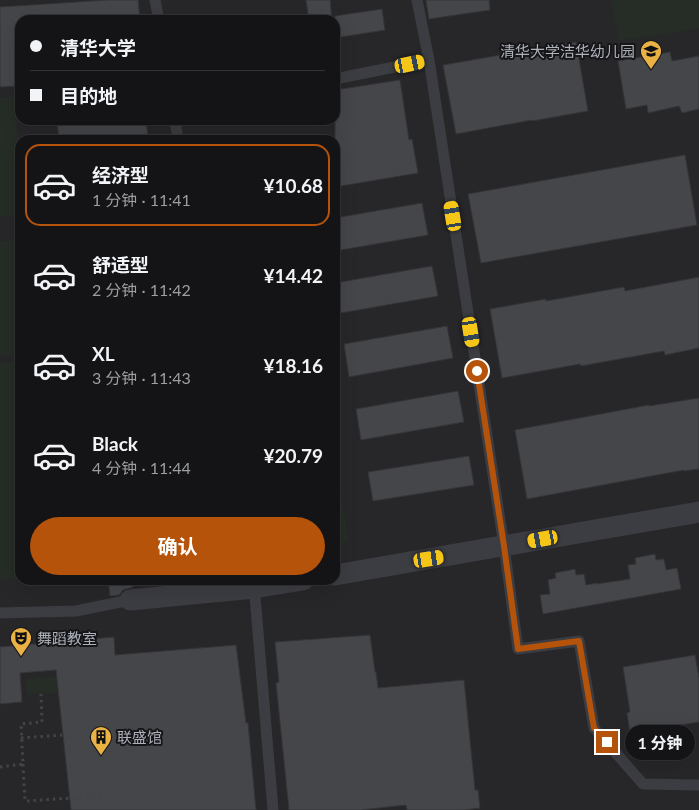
<!DOCTYPE html>
<html lang="zh">
<head>
<meta charset="utf-8">
<style>
  body { margin:0; font-family:Lato,"Noto Sans SC",sans-serif; background:#1d1d1f; color:#f1f3f6; height:100vh; display:flex; flex-direction:column; font-size:19px; white-space:nowrap }
  * { box-sizing:border-box; margin:0 }
  p { font-size:16px; color:#9d9ea1 }
  .icon { flex:none; width:28px; height:28px; fill:none; stroke:currentColor; stroke-width:2; stroke-linecap:round; stroke-linejoin:round }
  .map { position:relative; flex:1; overflow:hidden }
  .drawer { position:absolute; left:15px; top:135px; width:325px; height:450px; display:flex; flex-direction:column; background:#141416; border-radius:15px; box-shadow:0 5px 20px #0002,0 0 0 1px #333335 }
  .drawer>* { flex:none }
  .hud { position:absolute; left:15px; top:15px; width:325px; height:110px; border-radius:15px; box-shadow:0 5px 20px #0002,0 0 0 1px #333335; display:grid; align-content:center; height:110px; padding:0 15px; background:#141416 }
  .end { position:absolute; width:22px; height:22px; margin:-11px; border:6px solid #b45309; background:#fff; box-shadow:0 0 0 2px #fff }
  .from { border-radius:50% }
  .bubble { position:absolute; height:35px; border-radius:18px; background:#141416; box-shadow:0 5px 20px #0002,0 0 0 1px #333335; font-size:16px; font-weight:700; line-height:35px; text-align:center }
  .car { position:absolute; width:15px; height:30px; margin:-15px -8px; border-radius:6px; box-shadow:0 0 4px 1px #0007; background:linear-gradient(#f5c518 24%,#345 0 40%,#f5c518 0 76%,#345 0 86%,#f5c518 0) }
  .hud b { display:flex; align-items:center; gap:18px; height:48px; font-size:19px }
  .hud b+b { border-top:1px solid #333335 }
  .hud i { width:12px; height:12px; background:#f1f3f6 }
  ul { padding:9px 0 0; list-style:none }
  li { display:flex; align-items:center; gap:15px; height:82px; margin:0 10px 8px; padding:0 5px; border:2px solid transparent; border-radius:15px }
  li div { flex:1 }
  li b { display:block; font-size:19px }
  li em { font-style:normal; font-weight:700 }
  li.active { border-color:#b45309 }
  li>.icon { width:45px; height:45px; stroke-width:1.5 }
  .button { display:flex; gap:10px; margin-top:auto; padding:10px 15px }
  .button a { flex:1; height:58px; border-radius:30px; background:#b45309; color:#fff; font-size:20px; font-weight:700; line-height:58px; text-align:center }
  .map>svg:first-child { display:block }
  .built { fill:#27272a; fill-rule:evenodd }
  .green { fill:#252d26 }
  .building { fill:#45464a; stroke:#353539 }
  .lines { fill:none; stroke-linecap:round; stroke-linejoin:round }
  .path { stroke:#424449; stroke-width:3; stroke-dasharray:2.5 4; stroke-linecap:butt }
  .service { stroke:#3c3d42; stroke-width:11 }
  .minor { stroke:#3c3d42; stroke-width:21 }
  .route { stroke:#b45309; stroke-width:6 }
  .labels { text-anchor:middle; dominant-baseline:central; stroke-width:4; stroke-linejoin:round; paint-order:stroke }
  .poi-label { font-size:15px; fill:#aeb2bc; stroke:#161618; text-anchor:start }
</style>
</head>
<body>
<div class="map">
<svg width="699" height="810" viewBox="0 0 699 810">
  <rect width="100%" height="100%" fill="#1b1b1d"/>
  <path class="built" d="M0,0H699V810H0ZM20,20H335V120H20ZM20,140H335V580H20Z"/>
  <path class="green" d="M611,0H699V28L619,41Z
    M15,96L20,173V216L0,217V98Z
    M20,240V355L0,356V241Z
    M20,362V579L0,580V363Z
    M335,458L349,541L335,543Z
    M77,674L79,691L27,695L26,679Z"/>
  <path class="building" d="M108,0H138L140,20H20V86L0,87V7Z
    M306,0H330L332,20H309Z
    M426,0H489L490,10L429,19Z
    M382,9L385,30L335,38V16Z
    M576,42L588,111L532,121V120L456,134L443,65Z
    M670,52L672,61L699,56V109L682,113L679,106L648,113L647,105L626,109L618,61Z
    M400,80L409,140L412,139L418,173L335,187V90Z
    M57,120H146L148,138L110,140H59Z
    M685,155L697,225L481,263L468,194Z
    M422,203L428,235L335,251V218Z
    M432,266L438,296L335,314V283Z
    M699,277V348L665,355L664,351L581,366L580,364L502,378L490,309L546,299V301L624,287L625,291Z
    M447,326L453,358L349,377L344,344Z
    M458,391L464,422L361,440L356,409Z
    M699,398V469L684,471V470L527,499L515,430L649,405V406Z
    M469,456L474,485L373,501L368,472Z
    M655,554L656,560L664,559L666,570L677,568L681,589L543,614L540,595L550,594L548,580L556,578L555,573L575,569L576,575L584,574L586,585L597,583V584L630,579L628,565L636,564L635,558Z
    M108,580H132L133,587L123,590L119,595L110,596Z
    M370,635L375,672H376L378,688L464,680L475,790H478L480,808L463,810H407L406,805L361,810H289L276,683L279,682L275,642Z
    M114,637L115,655L236,645L246,723H248L256,810H71L56,670L20,673L22,702L0,704V647Z
    M695,655L699,678V722L630,733L627,713L630,712L623,667Z"/>
  <g class="lines">
    <path class="path" d="M21,738L62,735
      M23,764L25,801L105,796
      M0,767L23,764L21,724L42,722L41,694"/>
    <path class="service" d="M155,0L159,20
      M417,0L429,60L504,546L518,649L579,641L594,728L643,784L699,785
      M335,79L429,60
      M175,120L178,140
      M254,584L273,810
      M0,613L76,611L130,600"/>
    <path class="minor" d="M335,575L699,512
      M130,600L254,588L303,580"/>
  </g>
  <g class="lines">
    <path class="route" d="M477,371L504,546L518,649L579,641L594,728L607,742"/>
  </g>
  <defs>
    <g id="school-pin" transform="scale(1.125)"><path d="M0 17L-7.5 6A9.5 9.5 0 1 1 7.5 6Z" fill="#eab145" stroke="#161618"/><path d="M0-5L7-2L0 1L-7-2ZM-4 1L0 2.5L4 1V4Q0 6-4 4Z" fill="#111"/></g>
    <g id="theatre-pin" transform="scale(1.125)"><path d="M0 17L-7.5 6A9.5 9.5 0 1 1 7.5 6Z" fill="#eab145" stroke="#161618"/><path d="M-5-5.5Q0-4 5-5.5V0Q5 5 0 6Q-5 5-5 0ZM-3.3-2.5H-1v1.5H-3.3ZM1-2.5H3.3v1.5H1ZM-2.8 1Q0 5.5 2.8 1Z" fill="#111"/></g>
    <g id="building-pin" transform="scale(1.125)"><path d="M0 17L-7.5 6A9.5 9.5 0 1 1 7.5 6Z" fill="#eab145" stroke="#161618"/><path d="M-4-6H4V6H1V3H-1V6H-4ZM-2.5-4.3h1.7v1.8h-1.7ZM.8-4.3h1.7v1.8H.8ZM-2.5-1h1.7V.8h-1.7ZM.8-1h1.7V.8H.8Z" fill="#111"/></g>
  </defs>
  <g fill-rule="evenodd">
    <use href="#school-pin" x="651" y="51"/>
    <use href="#theatre-pin" x="21" y="638"/>
    <use href="#building-pin" x="101" y="737"/>
  </g>
  <g class="labels">
    <g class="poi-label">
      <text x="635" y="51" text-anchor="end">清华大学洁华幼儿园</text>
      <text x="37" y="638">舞蹈教室</text>
      <text x="117" y="737">联盛馆</text>
    </g>
  </g>
</svg>
<i class="end from" style="left:477px;top:371px"></i>
<i class="end" style="left:607px;top:742px"></i>
<div class="bubble" style="left:625px;top:725px;width:70px">1 分钟</div>
<i class="car" style="left:410px;top:64px;rotate:78deg"></i>
<i class="car" style="left:453px;top:216px;rotate:351deg"></i>
<i class="car" style="left:471px;top:332px;rotate:171deg"></i>
<i class="car" style="left:543px;top:539px;rotate:260deg"></i>
<i class="car" style="left:429px;top:559px;rotate:81deg"></i>
<div class="hud">
<b><i class="from"></i>清华大学</b>
<b><i></i>目的地</b>
</div>
<section class="drawer">
<ul>
<li class="active"><svg class="icon" aria-label="car" viewBox="0 0 24 24"><path d="M5 17H2v-5l4-1 3-4h7l3 4 3 1v5h-3M9 17h6M6 11h13"/><circle cx="7" cy="17" r="2"/><circle cx="17" cy="17" r="2"/></svg><div><b>经济型</b><p>1 分钟 · 11:41</p></div><em>¥10.68</em></li>
<li><svg class="icon" aria-label="car" viewBox="0 0 24 24"><path d="M5 17H2v-5l4-1 3-4h7l3 4 3 1v5h-3M9 17h6M6 11h13"/><circle cx="7" cy="17" r="2"/><circle cx="17" cy="17" r="2"/></svg><div><b>舒适型</b><p>2 分钟 · 11:42</p></div><em>¥14.42</em></li>
<li><svg class="icon" aria-label="car" viewBox="0 0 24 24"><path d="M5 17H2v-5l4-1 3-4h7l3 4 3 1v5h-3M9 17h6M6 11h13"/><circle cx="7" cy="17" r="2"/><circle cx="17" cy="17" r="2"/></svg><div><b>XL</b><p>3 分钟 · 11:43</p></div><em>¥18.16</em></li>
<li><svg class="icon" aria-label="car" viewBox="0 0 24 24"><path d="M5 17H2v-5l4-1 3-4h7l3 4 3 1v5h-3M9 17h6M6 11h13"/><circle cx="7" cy="17" r="2"/><circle cx="17" cy="17" r="2"/></svg><div><b>Black</b><p>4 分钟 · 11:44</p></div><em>¥20.79</em></li>
</ul>
<div class="button"><a>确认</a></div>
</section>
</div>
</body>
</html>
